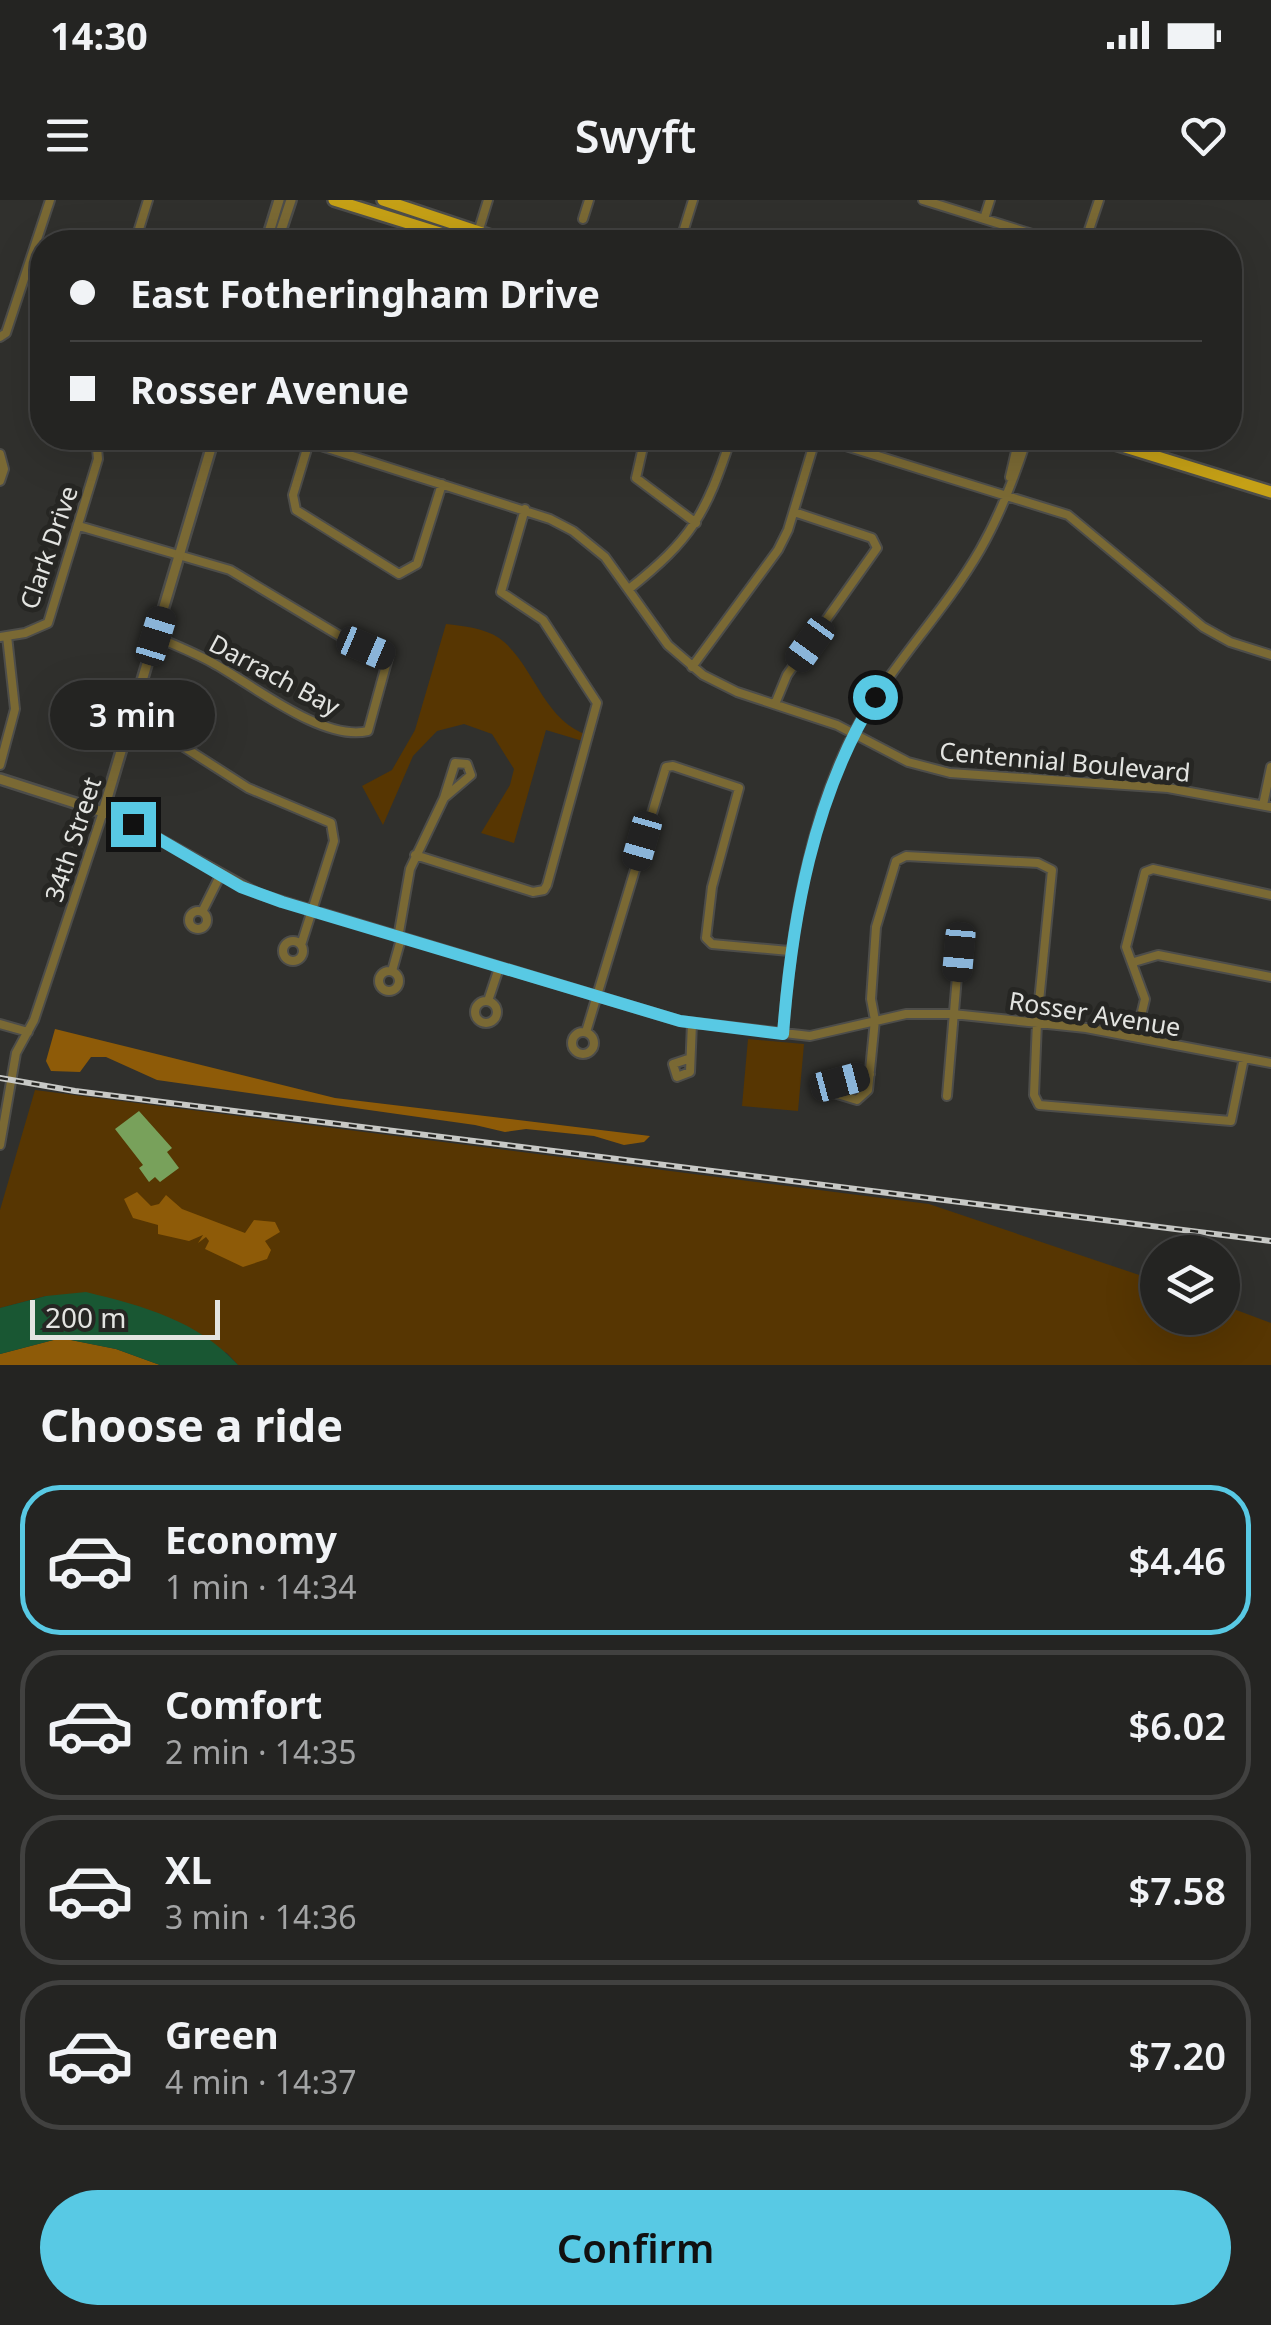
<!DOCTYPE html>
<html lang="en">
<head>
<meta charset="utf-8">
<style>
  body { margin:0; font-family:"Noto Sans",sans-serif; background:#30302f; color:#f1f3f6; height:100vh; display:flex; flex-direction:column; font-size:38px; white-space:nowrap }
  * { box-sizing:border-box; margin:0 }
  p { font-size:32px; color:#a3a4a5 }
  .icon { flex:none; width:55px; height:55px; fill:none; stroke:currentColor; stroke-width:2; stroke-linecap:round; stroke-linejoin:round }
  .map { position:relative; height:1165px; overflow:hidden }
  .panel { display:flex; flex-direction:column; background:#242422; flex:1 }
  .panel>* { flex:none }
  .top-card { position:absolute; left:30px; top:30px; width:1212px; height:220px; border-radius:40px; box-shadow:0 10px 40px #0002,0 0 0 2px #414140; display:grid; align-content:center; height:220px; padding:0 40px; background:#242422 }
  .controls { position:absolute; left:1140px; top:1035px; display:grid; gap:20px }
  .controls a { display:grid; place-items:center; width:100px; height:100px; border-radius:50%; background:#242422; box-shadow:0 10px 40px #0002,0 0 0 2px #414140; font-size:50px }
  .scale { position:absolute; left:30px; bottom:25px; width:190px; box-sizing:border-box; padding-left:10px; border:5px solid #e3e4e1; border-top:0; font-size:28px; line-height:35px; white-space:nowrap; color:#e3e4e1; -webkit-text-stroke:8px #262623; paint-order:stroke }
  .end { position:absolute; width:45px; height:45px; margin:-22px; border:12px solid #58c9e4; background:#111; box-shadow:0 0 0 5px #111 }
  .from { border-radius:50% }
  .bubble { position:absolute; height:70px; border-radius:35px; background:#242422; box-shadow:0 10px 40px #0002,0 0 0 2px #414140; font-size:32px; font-weight:600; line-height:70px; text-align:center }
  .car { position:absolute; width:30px; height:60px; margin:-30px -15px; border-radius:12px; box-shadow:0 0 8px 2px #0007; background:linear-gradient(#222 24%,#8ab4d8 0 40%,#222 0 76%,#8ab4d8 0 86%,#222 0) }
  .top-card b { display:flex; align-items:center; gap:35px; height:95px; font-size:38px }
  .top-card b+b { border-top:2px solid #414140 }
  .top-card i { width:25px; height:25px; background:#f1f3f6 }
  ul { padding:0; list-style:none }
  li { display:flex; align-items:center; gap:30px; height:150px; margin:0 20px 15px; padding:0 20px; border:5px solid #414140; border-radius:40px }
  li div { flex:1 }
  li b { display:block; font-size:38px }
  li em { font-style:normal; font-weight:600 }
  li.active { border-color:#58c9e4 }
  li>.icon { width:90px; height:90px; stroke-width:1.5 }
  h2 { padding:0 40px; font-size:45px; line-height:120px }
  .action { display:flex; gap:20px; margin-top:auto; padding:20px 40px }
  .action a { flex:1; height:115px; border-radius:60px; background:#58c9e4; color:#111; font-size:40px; font-weight:600; line-height:115px; text-align:center }
  .status { display:flex; justify-content:space-between; align-items:center; height:70px; padding:0 50px; background:#242422; direction:ltr }
  .status svg { height:28px; fill:currentColor }
  header { display:flex; justify-content:space-between; align-items:center; height:130px; padding:0 40px; background:#242422; font-size:45px; font-weight:600 }
  .map>svg:first-child { display:block }
  .green { fill:#573602 }
  .forest { fill:#8e5b08 }
  .water { fill:#195733 }
  .building { fill:#78a15b }
  .lines { fill:none; stroke-linecap:round; stroke-linejoin:round }
  .minor-casing { stroke:#4d4d4a; stroke-width:12 }
  .tertiary-casing { stroke:#4d4d4a; stroke-width:14 }
  .primary-casing { stroke:#4d4d4a; stroke-width:16 }
  .minor { stroke:#7a6934; stroke-width:8 }
  .tertiary { stroke:#7a6934; stroke-width:9 }
  .primary { stroke:#c5a016; stroke-width:11 }
  .rail-casing { stroke:#c8c9c6; stroke-width:6 }
  .rail { stroke:#262623; stroke-width:2.5; stroke-dasharray:8; stroke-linecap:butt }
  .route { stroke:#58c9e4; stroke-width:12 }
  .labels { text-anchor:middle; dominant-baseline:central; stroke-width:10; stroke-linejoin:round; paint-order:stroke }
  .street-label { font-size:25px; fill:#e3e4e1; stroke:#262623 }
</style>
</head>
<body>
<div class="status"><b>14:30</b><svg viewBox="0 0 49 12"><path d="M0 12V9h3v3zM5 12V6h3v6zM10 12V3h3v9zM15 12V0h3v12zM26 1h20v11H26zM47 4h2v5h-2z"/></svg></div>
<header><svg class="icon" aria-label="menu" viewBox="0 0 24 24"><path d="M4 6h16M4 12h16M4 18h16"/></svg>Swyft<svg class="icon" aria-label="heart" viewBox="0 0 24 24"><path d="M12 20l-8-8c-3-5 5-10 8-4 3-6 11-1 8 4z"/></svg></header>
<div class="map">
<svg width="1271" height="1165" viewBox="0 0 1271 1165">
  <rect width="100%" height="100%" fill="#30302d"/>
  <path class="green" d="M446,424C464,426 484,428 499,438C534,463 542,520 588,535L586,542L546,530L514,643L481,633L510,585L514,569L492,534L464,524L437,531L413,556L383,625L362,586L392,570L415,530Z
    M748,839L804,844L798,911L742,906Z
    M35,890L929,1004L1157,1081L1158,1118H1222L1223,1105L1271,1123V1165H238L227,1153L46,1096L0,1108V1010Z"/>
  <path class="forest" d="M55,829L335,898L650,936L644,942L624,945L594,936L526,929L505,932L475,925L157,880L106,857H91L80,872L51,871L46,861Z
    M137,992L151,1006L159,1004L166,995L182,1009L245,1033L254,1020L275,1022L280,1032L265,1041L271,1050L267,1059L243,1067L205,1049L209,1041L206,1037L198,1043L203,1035L189,1041L158,1034V1025L133,1018L124,999Z
    M61,1138L116,1149L160,1165H0V1154Z"/>
  <path class="water" d="M86,1092C143,1106 197,1120 238,1165H160L116,1149L61,1138L0,1154V1108L46,1096Z"/>
  <path class="building" d="M139,911L172,948L167,952L179,968L160,982L155,977L149,982L139,968L143,965L115,929Z"/>
  <g class="lines">
    <g class="minor-casing">
      <path id="minor" d="M923,0L1058,42
        M583,19L589,0
        M984,19L990,0
        M135,42L148,0
        M475,42L488,0
        M680,42L693,0
        M1085,42L1099,0
        M0,137L6,133L50,0
        M296,238L550,319L573,331L605,357L668,445L703,475L737,492L837,525L908,562L950,573L1168,588L1271,607
        M645,238L636,278L696,323
        M309,242L293,295L296,310L399,374L417,364L442,284
        M0,254L4,269L0,281
        M1010,277L1019,238
        M79,326L230,370L345,439L388,458L368,531C323,542 253,485 213,463C195,453 175,445 156,437
        M629,389C692,339 706,314 731,238
        M0,437L25,433L48,423L98,259L96,238
        M692,467L778,350L788,330L813,247L820,238L1068,315L1203,427L1230,442L1271,455
        M775,504L787,475L877,348L872,338L794,312
        M130,522L162,533L248,588L331,623L334,641L301,745
        M0,565L15,509L7,436
        M1263,605L1271,567
        M415,655L533,692L544,690L547,685L597,503L543,420L501,392L525,309
        M189 720a9 9 0 1 1 18 0a9 9 0 1 1-18 0Z
        M202,712L220,676
        M398,738L410,669L444,598L455,563L467,564L471,575L444,598
        M283 751a10 10 0 1 1 20 0a10 10 0 1 1-20 0Z
        M1134,762L1158,755L1271,777
        M379 781a10 10 0 1 1 20 0a10 10 0 1 1-20 0Z
        M392,771L401,739
        M488,801L499,768
        M475 812a11 11 0 1 1 22 0a11 11 0 1 1-22 0Z
        M0,824L28,832
        M572 843a11 11 0 1 1 22 0a11 11 0 1 1-22 0Z
        M586,832L666,567L673,566L739,588L712,687L706,738L712,744L789,751
        M783,834C791,730 809,610 862,518C897,459 946,409 980,350C1000,315 1015,276 1027,238
        M1136,837L1145,799L1126,747L1145,672L1153,669L1271,695
        M688,859L673,864L677,877L690,872L692,823
        M870,874L840,882L834,893L857,900L868,890L875,820L871,799L876,727L896,661L906,656L1038,663L1052,670L1037,822L1034,895L1039,905L1231,921L1244,858
        M947,896L959,752
        M0,945L16,853L34,820L103,612L133,624L259,694L680,821L810,836L906,814H953L1086,828L1271,863"/>
    </g>
    <g class="tertiary-casing">
      <path id="tertiary" d="M266,42L279,0
        M277,42L291,0
        M0,579L103,612L214,238"/>
    </g>
    <g class="primary-casing">
      <path id="primary" d="M334,0L469,42
        M383,0L509,42
        M1096,238L1271,292"/>
    </g>
    <use href="#minor" class="minor"/>
    <use href="#tertiary" class="tertiary"/>
    <use href="#primary" class="primary"/>
    <g class="rail-casing">
      <path id="rail" d="M0,878L75,891L1271,1041"/>
    </g>
    <use href="#rail" class="rail"/>
  </g>
  <g class="lines">
    <path class="route" d="M133,624L241,687L282,702L680,821L783,834C792,718 813,598 875,497"/>
  </g>
  <g class="labels">
    <g class="street-label">
      <text transform="translate(48 347) rotate(-71)">Clark Drive</text>
      <text transform="translate(275 474) rotate(28)">Darrach Bay</text>
      <text transform="translate(1065 561) rotate(5)">Centennial Boulevard</text>
      <text transform="translate(72 639) rotate(-72)">34th Street</text>
      <text transform="translate(1095 813) rotate(9)">Rosser Avenue</text>
    </g>
  </g>
</svg>
<div class="controls">
<a><svg class="icon" aria-label="layers" viewBox="0 0 24 24"><path d="M12 4l9 5-9 5-9-5zM3 14l9 5 9-5"/></svg></a>
</div>
<div class="scale">200 m</div>
<i class="end from" style="left:875px;top:497px"></i>
<i class="end" style="left:133px;top:624px"></i>
<div class="bubble" style="left:50px;top:480px;width:165px">3 min</div>
<i class="car" style="left:156px;top:436px;rotate:17deg"></i>
<i class="car" style="left:810px;top:444px;rotate:216deg"></i>
<i class="car" style="left:366px;top:448px;rotate:113deg"></i>
<i class="car" style="left:642px;top:641px;rotate:196deg"></i>
<i class="car" style="left:959px;top:752px;rotate:185deg"></i>
<i class="car" style="left:840px;top:882px;rotate:75deg"></i>
<div class="top-card">
<b><i class="from"></i>East Fotheringham Drive</b>
<b><i></i>Rosser Avenue</b>
</div>
</div>
<section class="panel">
<h2>Choose a ride</h2>
<ul>
<li class="active"><svg class="icon" aria-label="car" viewBox="0 0 24 24"><path d="M5 17H2v-5l4-1 3-4h7l3 4 3 1v5h-3M9 17h6M6 11h13"/><circle cx="7" cy="17" r="2"/><circle cx="17" cy="17" r="2"/></svg><div><b>Economy</b><p>1 min · 14:34</p></div><em>$4.46</em></li>
<li><svg class="icon" aria-label="car" viewBox="0 0 24 24"><path d="M5 17H2v-5l4-1 3-4h7l3 4 3 1v5h-3M9 17h6M6 11h13"/><circle cx="7" cy="17" r="2"/><circle cx="17" cy="17" r="2"/></svg><div><b>Comfort</b><p>2 min · 14:35</p></div><em>$6.02</em></li>
<li><svg class="icon" aria-label="car" viewBox="0 0 24 24"><path d="M5 17H2v-5l4-1 3-4h7l3 4 3 1v5h-3M9 17h6M6 11h13"/><circle cx="7" cy="17" r="2"/><circle cx="17" cy="17" r="2"/></svg><div><b>XL</b><p>3 min · 14:36</p></div><em>$7.58</em></li>
<li><svg class="icon" aria-label="car" viewBox="0 0 24 24"><path d="M5 17H2v-5l4-1 3-4h7l3 4 3 1v5h-3M9 17h6M6 11h13"/><circle cx="7" cy="17" r="2"/><circle cx="17" cy="17" r="2"/></svg><div><b>Green</b><p>4 min · 14:37</p></div><em>$7.20</em></li>
</ul>
<div class="action"><a>Confirm</a></div>
</section>
</body>
</html>
